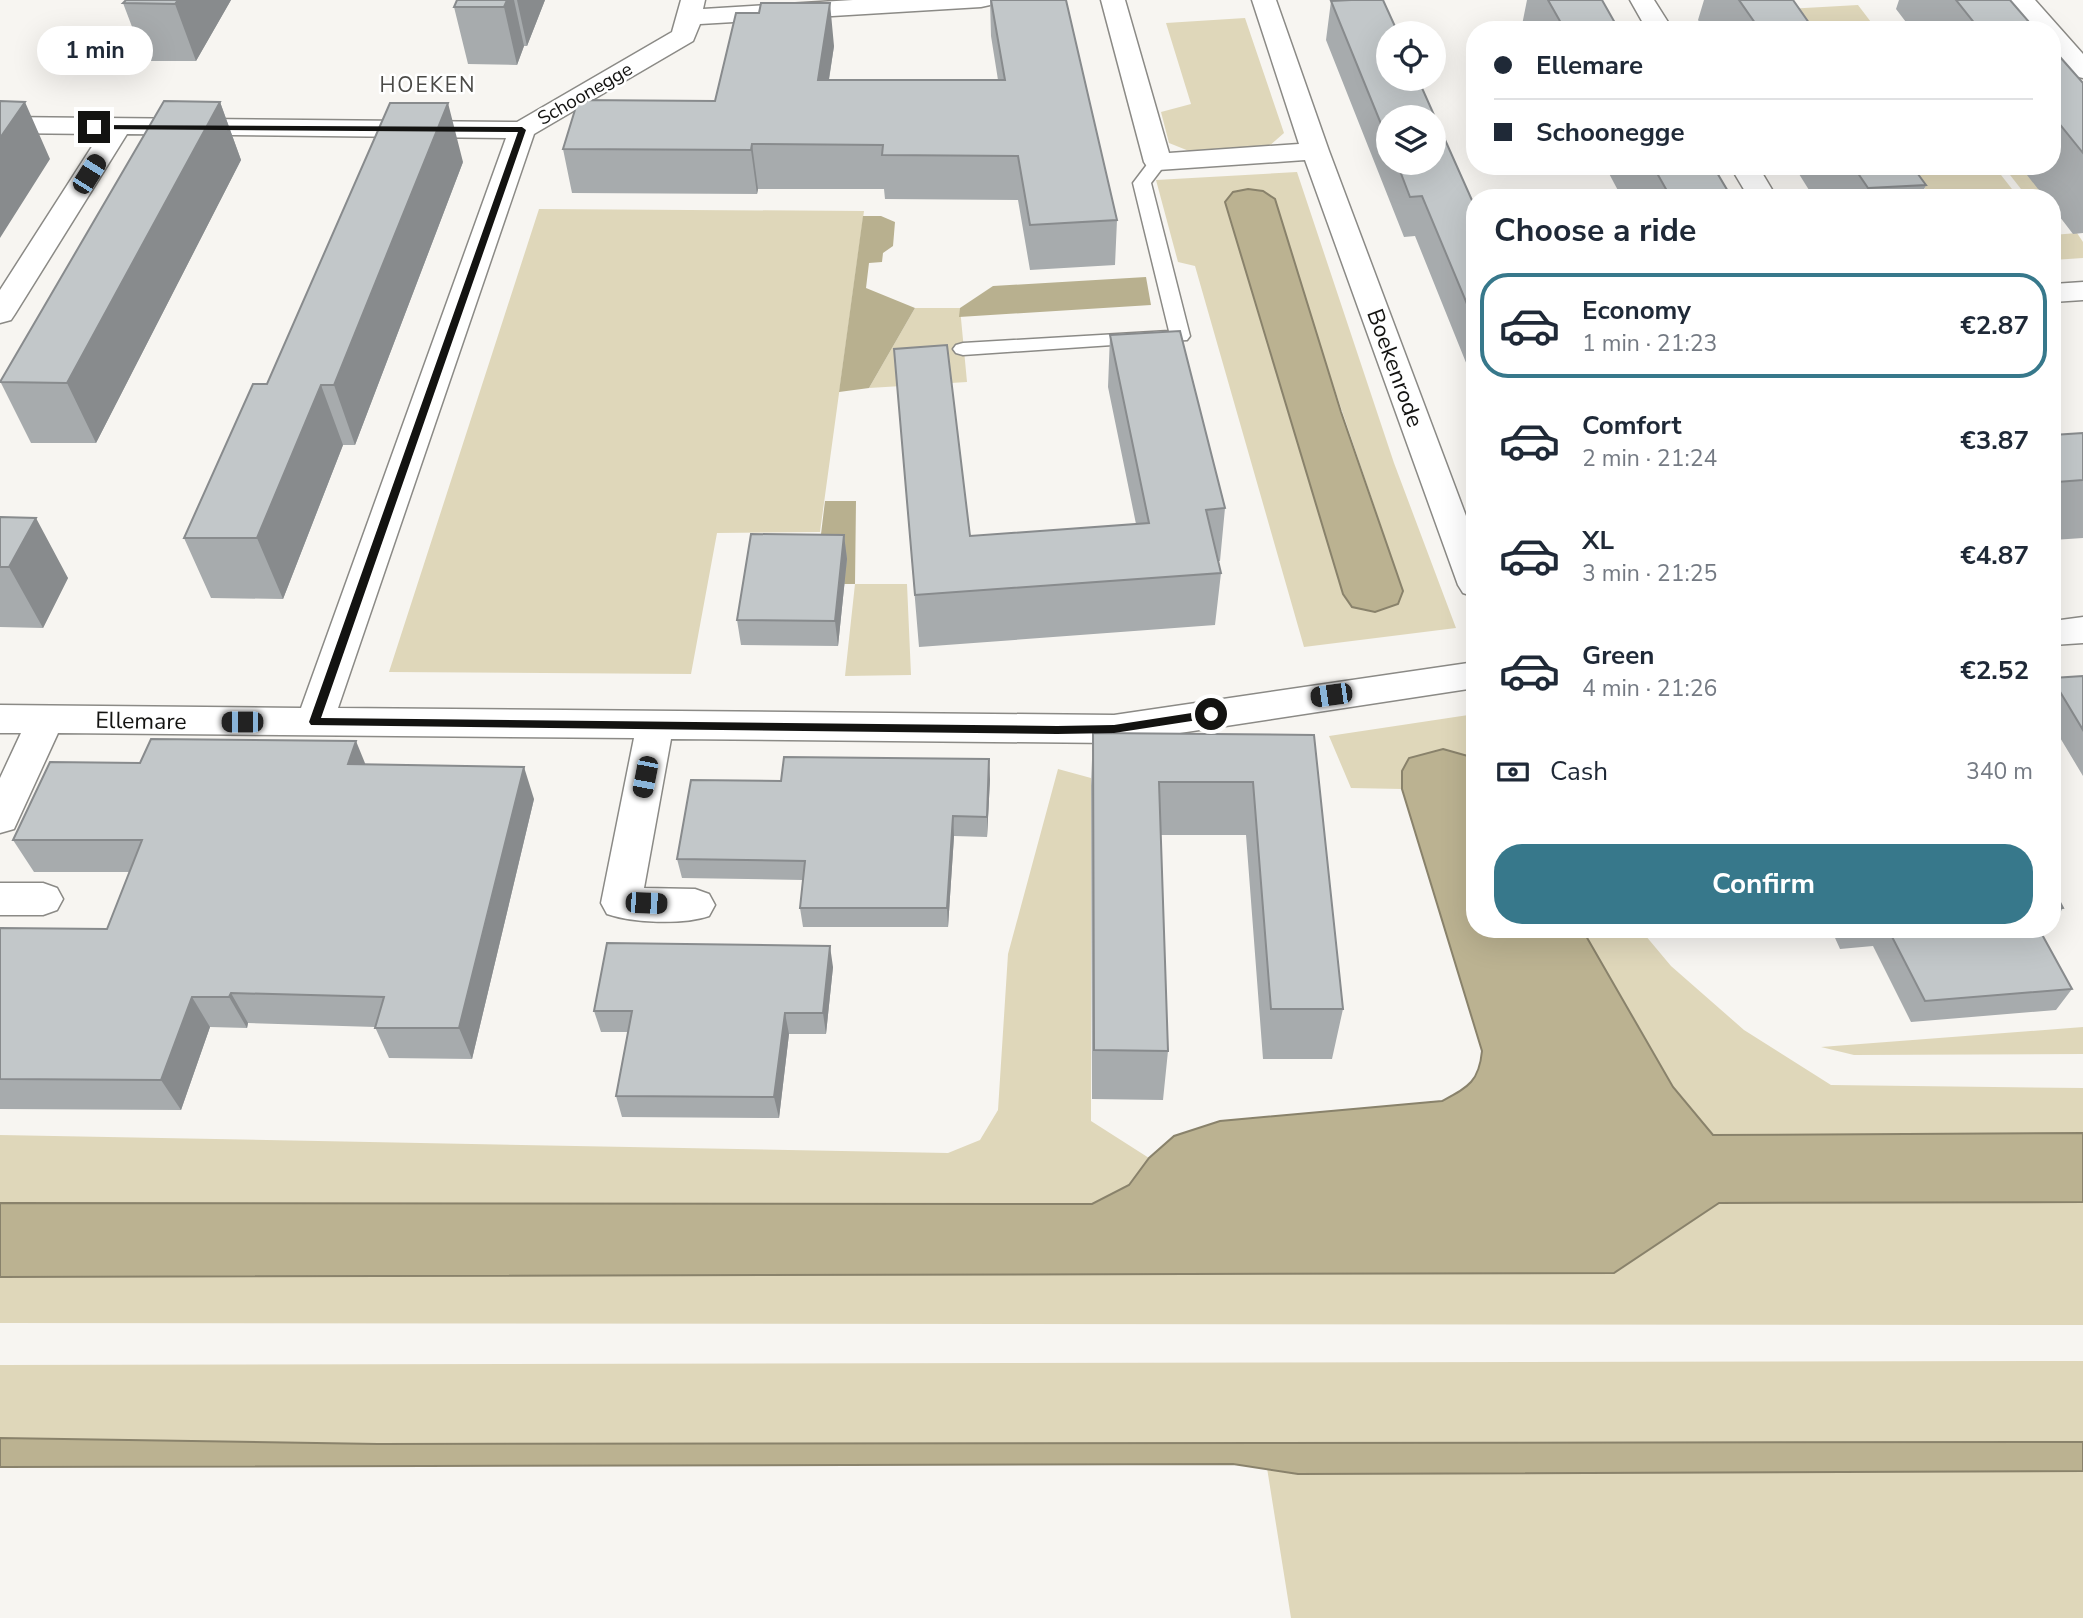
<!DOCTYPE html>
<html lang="en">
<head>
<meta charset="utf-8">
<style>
  body { margin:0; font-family:"Nunito Sans",sans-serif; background:#f2f2f3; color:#1f2937; height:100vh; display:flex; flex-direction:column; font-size:26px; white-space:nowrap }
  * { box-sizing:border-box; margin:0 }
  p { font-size:23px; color:#747a83 }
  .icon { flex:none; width:38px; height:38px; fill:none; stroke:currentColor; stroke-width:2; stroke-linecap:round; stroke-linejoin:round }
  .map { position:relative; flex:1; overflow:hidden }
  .sheet { position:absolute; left:1466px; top:189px; width:595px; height:749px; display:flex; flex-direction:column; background:#fff; border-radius:28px; box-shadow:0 7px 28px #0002 }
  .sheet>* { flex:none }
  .hud { position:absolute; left:1466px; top:21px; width:595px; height:154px; border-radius:28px; box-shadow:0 7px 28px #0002; display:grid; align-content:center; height:154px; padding:0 28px; background:#fff }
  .buttons { position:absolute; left:1376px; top:21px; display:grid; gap:14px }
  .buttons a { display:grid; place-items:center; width:70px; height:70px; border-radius:50%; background:#fff; box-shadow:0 7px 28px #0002; font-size:35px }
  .end { position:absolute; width:32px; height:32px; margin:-16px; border:9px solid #131311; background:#fff; box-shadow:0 0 0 4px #fff }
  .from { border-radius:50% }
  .bubble { position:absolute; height:49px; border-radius:24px; background:#fff; box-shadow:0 7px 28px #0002; font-size:23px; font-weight:700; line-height:49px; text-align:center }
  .car { position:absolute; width:21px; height:42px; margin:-21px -10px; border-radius:9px; box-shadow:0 0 5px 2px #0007; background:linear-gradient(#222 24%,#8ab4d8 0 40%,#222 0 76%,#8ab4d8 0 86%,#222 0) }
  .hud b { display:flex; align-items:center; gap:24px; height:66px; font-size:26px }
  .hud b+b { border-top:2px solid #e0e1e3 }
  .hud i { width:18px; height:18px; background:#1f2937 }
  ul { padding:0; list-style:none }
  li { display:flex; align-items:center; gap:21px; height:105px; margin:0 14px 10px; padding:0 14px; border:4px solid transparent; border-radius:28px }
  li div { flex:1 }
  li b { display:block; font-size:26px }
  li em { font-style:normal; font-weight:700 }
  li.on { border-color:#37788b }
  li>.icon { width:63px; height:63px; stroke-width:1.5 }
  h2 { padding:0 28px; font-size:32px; line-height:84px }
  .pay { display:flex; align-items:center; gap:18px; height:77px; padding:0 28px; font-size:26px }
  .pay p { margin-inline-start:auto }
  .button { display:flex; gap:14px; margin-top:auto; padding:14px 28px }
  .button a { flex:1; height:80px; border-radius:28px; background:#37788b; color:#fff; font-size:28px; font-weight:700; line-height:80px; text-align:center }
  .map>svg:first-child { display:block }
  .green { fill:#dfd7ba; fill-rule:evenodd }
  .forest { fill:#b8b08f }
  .water { fill:#bbb291; stroke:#89826b; stroke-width:2 }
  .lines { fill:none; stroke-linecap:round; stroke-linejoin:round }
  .lane-casing { stroke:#8b8a86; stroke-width:3 }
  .street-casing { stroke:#8b8a86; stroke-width:3 }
  .lane { fill:#fff; fill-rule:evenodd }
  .street { fill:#fff; fill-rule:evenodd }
  .wall { fill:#a7abad; fill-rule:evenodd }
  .shaded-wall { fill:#888b8d }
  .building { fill:#c2c7c9; stroke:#888b8d; stroke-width:2 }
  .route { fill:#131311 }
  .labels { text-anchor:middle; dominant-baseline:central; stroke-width:5; stroke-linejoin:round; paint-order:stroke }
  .far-street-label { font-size:19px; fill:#131311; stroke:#fff }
  .far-neighbourhood-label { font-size:21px; letter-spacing:2px; fill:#4b4a47; stroke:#fff }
  .street-label { font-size:23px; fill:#131311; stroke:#fff }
</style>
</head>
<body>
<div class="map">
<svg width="2083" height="1618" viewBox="0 0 2083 1618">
  <rect width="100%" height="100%" fill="#f7f5f1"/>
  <path class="green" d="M1858,5L1877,30H1782L1769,10Z
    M1245,18L1284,133L1269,146L1189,151L1169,143L1161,112L1191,104L1166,23Z
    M1994,166L2019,198H1932L1912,171Z
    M2003,166H2053L2079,196L2028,198Z
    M1297,172L1394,463L1456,628L1304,647L1195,266L1178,262L1156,180ZM1316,334L1403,591L1352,607Z
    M539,209L864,211L820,532L717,533L691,674L389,672Z
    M2077,233L2083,242V258L2053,260V235Z
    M915,308H960L967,382L869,388Z
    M855,584H907L911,675L845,676Z
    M1475,714V758L1443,749L1402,771V789L1351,788L1329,736Z
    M1058,769L1091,778V1121L1149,1158L1129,1185L1092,1204L0,1203V1135L948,1153L980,1140L998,1110L1008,954Z
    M1582,929H1640L1671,966L1744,1030L1831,1085L2083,1088V1133L1713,1136L1673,1087Z
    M2083,1027V1054L1854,1055L1821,1047Z
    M1905,1201L2083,1202V1325L0,1323V1277L1614,1273L1719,1203Z
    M2083,1361V1442L378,1444L0,1438V1365Z
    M1267,1468L1298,1474L2083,1471V1618H1291Z"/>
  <path class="forest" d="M863,216H881L895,222L893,246L883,253L882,262L869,263L866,288L915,308L869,388L839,392Z
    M1146,277L1151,305L959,317L960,308L993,286Z
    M825,501H856L855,584H815Z"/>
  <path class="water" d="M1248,189L1263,191L1275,199L1341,412L1403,591L1398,604L1375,612L1352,607L1343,594L1225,202L1233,192Z
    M1443,749L1475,758V929H1582L1673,1087L1713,1135L2083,1133V1202L1719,1203L1614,1273L0,1277V1203L1092,1204L1129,1185L1149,1158L1174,1136L1220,1121L1442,1101C1468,1087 1479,1082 1482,1051L1402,789V771L1409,758Z
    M0,1438L378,1444L2083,1442V1471L1298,1474L1233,1464L0,1467Z"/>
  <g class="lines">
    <g class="lane-casing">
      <path id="lane" d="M1158,157L1167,162L1151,183L1190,336L1187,340L963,355L956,353L953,349L956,345L963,343L1169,331L1133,183L1152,158Z"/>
    </g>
    <g class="street-casing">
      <path id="street" d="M681,0H705L703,9L853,0H993L990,5L981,7L700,24L693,41L534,134L338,708L1114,715L1475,662V688L1114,743L671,739L644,888L695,889L709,894L715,905L709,916C683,925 633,923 607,914L601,903L634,738L58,733L14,829L0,833V778L21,733H0V705L301,708L506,138L127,134L15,314L11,320L0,323V290L100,134L0,133V117L517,122L672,32Z
        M1101,0H1125L1169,153L1299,144L1252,0H1276L1329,151L1475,540V597L1463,593L1458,585L1305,160L1158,170L1148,168L1144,162Z
        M1630,0H1654L1673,30H1647Z
        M2010,0H2035L2083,54V78L2074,76L2053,51V30H2034Z
        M1730,166H1758L1777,198H1749Z
        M2083,282V300L2053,302V284Z
        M2083,617V643L2053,645V621Z
        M0,883H43L57,888L63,899L57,910L43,915H0Z"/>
    </g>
    <use href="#lane" class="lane"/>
    <use href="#street" class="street"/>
  </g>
  <path class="wall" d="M231,0L196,61H145L123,3Z
    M457,0H545L527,46H524L517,65L468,64L454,7Z
    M990,0H1066L1117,220L1115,265L1030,270L1018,200L885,199L884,189H758L757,194L572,193L563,149L715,101L834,46L829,80H998L991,36Z
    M1527,0H1602L1619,30H1521Z
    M1704,0H1793L1814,30H1705L1698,20Z
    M1899,0H2010L2036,30H1912L1896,9Z
    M1331,1L1475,207V385L1415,236L1404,237L1326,40ZM1388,117L1433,163H1388Z
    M2053,49L2083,83V233L2073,234L2053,208V198H2045L2020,166H2053Z
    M220,102L241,160L96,443H31L0,381Z
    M463,162L355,445H343L283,599L211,598L184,538L267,384Z
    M1605,166H1713L1732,198H1622Z
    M1794,166H1912L1926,185L1920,198H1814Z
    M1110,335L1225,508L1220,561H1218L1221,573L1215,625L919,647L894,349L970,536L1136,524L1108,387Z
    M2083,433V538L2053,540V435Z
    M0,517L68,578L43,628L0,627Z
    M844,535L847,559L838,646L741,645L737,620Z
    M2083,676V776L2053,726V678Z
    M1093,733L1314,735L1343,1009L1332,1059H1263L1246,835H1160L1168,1051L1163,1100L1092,1099L1091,786Z
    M365,764L534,799L472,1059L389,1058L375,1027L248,1023L247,1028L210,1027L181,1110L0,1109V928L107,929L130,872H34L13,840Z
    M990,779L987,837L954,836L948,927H803L800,908L803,880L682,878L677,859L781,781Z
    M2053,889L2063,908L2053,924Z
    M1831,929H2049L2039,930L2072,989L2056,1010L1911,1022L1873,946L1840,949Z
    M833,967L826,1034H789L779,1118L622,1117L616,1096L628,1032H601L594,1011Z"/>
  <path class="shaded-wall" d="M178,0H231L196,61L175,4Z
    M507,0H514L524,46L517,65L504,7Z
    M517,0H545L527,46Z
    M830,3L834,46L822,123L818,80Z
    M25,102L50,159L0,238V138Z
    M220,102L241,160L96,443L67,383Z
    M448,103L463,162L355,445L334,385Z
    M752,144L758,189L757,194L751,150Z
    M321,385L343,445L283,599L257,538Z
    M36,518L68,578L43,628L9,567Z
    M844,535L847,559L838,646L835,621Z
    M356,741L369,773L348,764Z
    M989,759L990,779L987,837V817Z
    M524,767L534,799L472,1059L459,1028Z
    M953,816L954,836L948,927L947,908Z
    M830,946L833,967L826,1034L823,1013Z
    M231,993L248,1023L247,1028L229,997Z
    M192,997L210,1027L181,1110L161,1080Z
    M785,1013L789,1034L779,1118L774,1097Z"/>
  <path class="building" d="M126,0H178L175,4L123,3Z
    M457,0H507L504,7H454Z
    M991,0H1066L1117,220L1030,225L1018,156L882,155L883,145L752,144L751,150L563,149L578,100L715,101L736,13H759L761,3H830L818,80H1005Z
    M1351,0H1383L1398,33H1388V79H1418L1475,207V323L1422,196L1410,197L1397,163H1433V117H1388V141L1331,1Z
    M1548,0H1602L1619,30H1565Z
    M1739,0H1793L1814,30H1760Z
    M1956,0H2010L2036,30H1980Z
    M2053,49L2083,83V153L2053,116Z
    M0,101L25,102L0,138Z
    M164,101L220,102L67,383L0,382Z
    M390,103H448L334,385H321L257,538H184L253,384H267Z
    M1653,166H1713L1732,198H1671Z
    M1853,166H1912L1926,185L1868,188Z
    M1180,331L1225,508L1206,510L1221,573L915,595L894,349L947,345L970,536L1149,523L1110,335Z
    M2083,433V480L2057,482L2053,475V435Z
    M0,517L36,518L9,567H0Z
    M751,534L844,535L835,621L737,620Z
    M2083,676V730L2053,680V678Z
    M1093,733L1314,735L1343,1009H1271L1253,782H1159L1168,1051L1094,1050Z
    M151,739L356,741L348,764L524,767L459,1028H375L384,997L231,993L229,997H192L161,1080L0,1079V928L107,929L142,840H13L50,762L140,763Z
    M784,757L989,759L987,817L953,816L947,908H800L805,861L677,859L691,780L781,781Z
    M2053,889L2063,908L2053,909Z
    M1888,929H2039L2072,989L1925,1001Z
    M607,943L830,946L823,1013H785L774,1097L616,1096L632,1011H594Z"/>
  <path class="route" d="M94,125L522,127L526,130L321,718L1057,726L1114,725L1211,710L1216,714L1211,718L1114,733L1057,734L311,725L309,722L518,132L92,129Z"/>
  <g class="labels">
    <g class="far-street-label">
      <text transform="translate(585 94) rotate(-30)">Schoonegge</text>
    </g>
    <g class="far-neighbourhood-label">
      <text x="428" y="85">HOEKEN</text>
    </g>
    <g class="street-label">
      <text transform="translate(1395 368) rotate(70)">Boekenrode</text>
      <text transform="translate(141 721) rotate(1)">Ellemare</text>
    </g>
  </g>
</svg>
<div class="buttons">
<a><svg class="icon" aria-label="locate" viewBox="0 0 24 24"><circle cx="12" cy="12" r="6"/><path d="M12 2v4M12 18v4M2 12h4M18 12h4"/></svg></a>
<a><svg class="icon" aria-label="layers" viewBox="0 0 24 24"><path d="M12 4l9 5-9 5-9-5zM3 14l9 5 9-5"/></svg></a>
</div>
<i class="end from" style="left:1211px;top:714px"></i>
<i class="end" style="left:94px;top:127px"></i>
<div class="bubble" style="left:37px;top:26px;width:116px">1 min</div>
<i class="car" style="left:89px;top:174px;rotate:32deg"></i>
<i class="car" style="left:1331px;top:695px;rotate:262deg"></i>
<i class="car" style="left:242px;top:722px;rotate:270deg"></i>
<i class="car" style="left:645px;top:777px;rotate:191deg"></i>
<i class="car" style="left:646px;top:903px;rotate:92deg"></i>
<div class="hud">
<b><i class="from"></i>Ellemare</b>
<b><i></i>Schoonegge</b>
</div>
<section class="sheet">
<h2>Choose a ride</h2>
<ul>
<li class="on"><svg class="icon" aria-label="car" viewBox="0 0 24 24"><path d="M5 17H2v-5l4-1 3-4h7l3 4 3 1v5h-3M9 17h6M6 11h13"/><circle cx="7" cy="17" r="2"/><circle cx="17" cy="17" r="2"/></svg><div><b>Economy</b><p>1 min · 21:23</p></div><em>€2.87</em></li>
<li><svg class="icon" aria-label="car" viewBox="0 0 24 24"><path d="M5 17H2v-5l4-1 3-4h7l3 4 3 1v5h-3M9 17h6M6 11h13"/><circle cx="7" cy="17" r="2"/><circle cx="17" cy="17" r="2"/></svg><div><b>Comfort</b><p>2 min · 21:24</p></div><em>€3.87</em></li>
<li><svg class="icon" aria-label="car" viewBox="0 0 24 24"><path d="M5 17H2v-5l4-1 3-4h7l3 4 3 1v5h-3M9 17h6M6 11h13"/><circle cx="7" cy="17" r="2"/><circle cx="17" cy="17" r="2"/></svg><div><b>XL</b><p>3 min · 21:25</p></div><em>€4.87</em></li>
<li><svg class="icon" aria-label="car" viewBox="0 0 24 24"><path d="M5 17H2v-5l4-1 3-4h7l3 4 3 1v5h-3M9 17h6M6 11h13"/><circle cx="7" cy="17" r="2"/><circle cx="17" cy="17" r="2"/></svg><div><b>Green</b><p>4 min · 21:26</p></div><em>€2.52</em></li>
</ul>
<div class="pay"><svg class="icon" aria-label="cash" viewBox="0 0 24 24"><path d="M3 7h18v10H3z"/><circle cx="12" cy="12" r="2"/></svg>Cash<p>340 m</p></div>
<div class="button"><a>Confirm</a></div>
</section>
</div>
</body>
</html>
